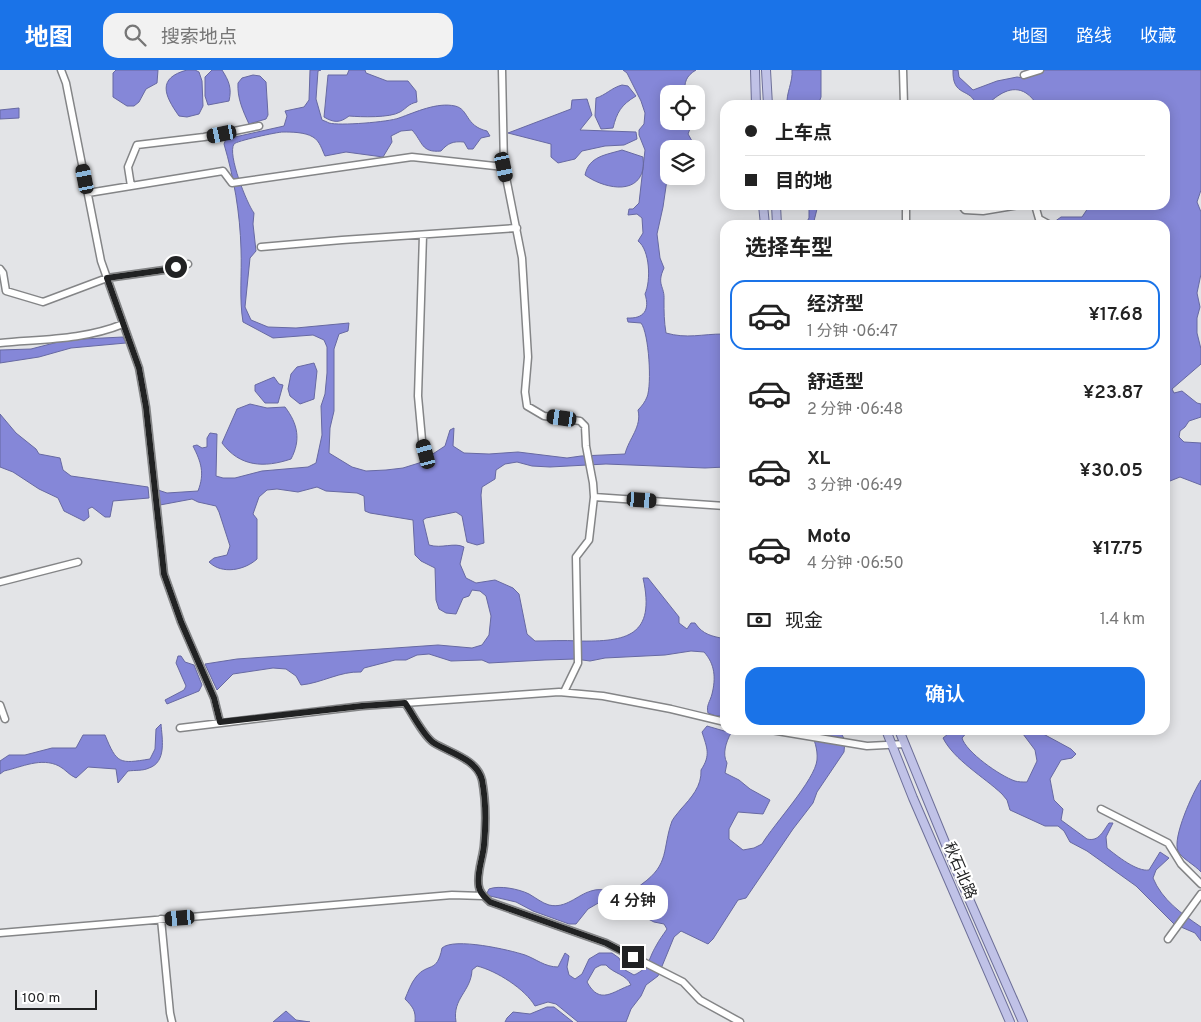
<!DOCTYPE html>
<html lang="zh">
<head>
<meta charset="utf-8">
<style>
  body { margin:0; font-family:Overpass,"Noto Sans SC",sans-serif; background:#f2f2f2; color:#222; height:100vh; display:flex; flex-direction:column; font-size:19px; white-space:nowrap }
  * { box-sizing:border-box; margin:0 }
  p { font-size:16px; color:#767676 }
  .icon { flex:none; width:28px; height:28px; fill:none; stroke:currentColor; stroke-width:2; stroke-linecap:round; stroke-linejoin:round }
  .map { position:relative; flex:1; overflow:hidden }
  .drawer { position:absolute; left:720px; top:150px; width:450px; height:515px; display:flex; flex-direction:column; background:#fff; border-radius:15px; box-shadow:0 2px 12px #0003 }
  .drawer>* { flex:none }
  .banner { position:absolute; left:720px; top:30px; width:450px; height:110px; border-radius:15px; box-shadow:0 2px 12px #0003; display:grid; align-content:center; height:110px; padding:0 25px; background:#fff }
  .controls { position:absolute; left:660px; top:15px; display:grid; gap:10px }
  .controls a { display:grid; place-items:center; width:45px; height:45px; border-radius:10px; background:#fff; box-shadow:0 2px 12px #0003; font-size:25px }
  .scale { position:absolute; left:15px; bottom:12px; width:82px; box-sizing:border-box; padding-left:5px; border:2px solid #212223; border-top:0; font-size:14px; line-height:18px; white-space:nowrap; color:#212223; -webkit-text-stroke:4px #fff; paint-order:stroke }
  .end { position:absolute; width:22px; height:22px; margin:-11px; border:6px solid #212223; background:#fff; box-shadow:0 0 0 2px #fff }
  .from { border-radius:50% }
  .bubble { position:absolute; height:35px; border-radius:15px; background:#fff; box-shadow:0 2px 12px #0003; font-size:16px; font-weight:600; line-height:35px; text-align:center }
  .car { position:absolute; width:15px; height:30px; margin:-15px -8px; border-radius:6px; box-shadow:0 0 4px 1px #0007; background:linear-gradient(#222 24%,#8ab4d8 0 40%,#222 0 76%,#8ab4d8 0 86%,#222 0) }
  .banner b { display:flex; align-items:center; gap:18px; height:48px; font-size:19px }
  .banner b+b { border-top:1px solid #e0e0e0 }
  .banner i { width:12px; height:12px; background:#222 }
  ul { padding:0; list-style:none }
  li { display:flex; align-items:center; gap:15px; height:70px; margin:0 10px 8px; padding:0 15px; border:2px solid transparent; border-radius:15px }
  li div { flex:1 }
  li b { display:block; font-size:19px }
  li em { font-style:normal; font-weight:600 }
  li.current { border-color:#1a73e8 }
  li>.icon { width:45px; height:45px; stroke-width:1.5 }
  h2 { padding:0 25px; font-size:22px; line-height:60px }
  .pay { display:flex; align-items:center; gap:12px; height:55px; padding:0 25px; font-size:19px }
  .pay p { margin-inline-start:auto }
  .primary-button { display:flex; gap:10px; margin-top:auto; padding:10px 25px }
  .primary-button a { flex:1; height:58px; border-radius:15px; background:#1a73e8; color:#fff; font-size:20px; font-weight:600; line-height:58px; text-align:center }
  header { display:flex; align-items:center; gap:30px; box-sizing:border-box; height:70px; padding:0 25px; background:#1a73e8; color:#fff }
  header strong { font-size:24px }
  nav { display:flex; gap:28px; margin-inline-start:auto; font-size:18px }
  .search { width:350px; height:45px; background:#f2f2f2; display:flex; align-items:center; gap:12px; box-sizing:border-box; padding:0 18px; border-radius:15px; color:#767676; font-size:19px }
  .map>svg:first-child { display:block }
  .water { fill:#8587d8; stroke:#6769a2; fill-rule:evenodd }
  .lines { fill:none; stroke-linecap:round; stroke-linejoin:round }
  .minor-casing { stroke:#848587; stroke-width:9 }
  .major-casing { stroke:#6d6f98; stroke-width:10 }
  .minor { stroke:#fff; stroke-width:6 }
  .major { stroke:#c0c2e7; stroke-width:8 }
  .route { stroke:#212223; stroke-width:6 }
  .labels { text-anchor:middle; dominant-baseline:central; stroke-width:4.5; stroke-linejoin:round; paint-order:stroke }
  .street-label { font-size:15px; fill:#212223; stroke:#fff }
</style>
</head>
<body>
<header>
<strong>地图</strong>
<div class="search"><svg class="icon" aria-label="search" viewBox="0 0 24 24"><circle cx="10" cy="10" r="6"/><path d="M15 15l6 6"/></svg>搜索地点</div>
<nav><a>地图</a><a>路线</a><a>收藏</a></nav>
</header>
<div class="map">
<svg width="1201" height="952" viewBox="0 0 1201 952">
  <rect width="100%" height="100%" fill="#e3e4e7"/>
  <path class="water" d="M116,0H158L157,13L146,19L139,32L134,36H127L113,27V3Z
    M187,0H195L199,2L202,11L203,36L199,44L187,47L179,46C164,25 157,8 187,0Z
    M212,0H222C229,11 232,18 229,31L208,35L205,26V7Z
    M310,0H321L318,1L316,29L322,50C325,51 327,52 329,53C339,56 389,52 399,48C416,42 437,32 455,36C469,39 465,56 487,61L490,66L481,68L473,79H468L464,72C453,71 448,73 441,81C421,83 423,72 412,60L401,61L391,66L392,72L383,87L346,82L325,86C322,80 320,71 313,67C305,62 291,62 283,62C277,62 236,71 234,74C227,84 247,134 254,143L253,154L256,181L250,188L245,237L251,250L268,257L296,258L349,253L348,261L339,264L334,279V341L330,358L329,383L352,397L366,401L386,400L403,398L419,393L445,376L450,360L454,358L453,376L464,383L489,384L518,382L567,388L581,386L625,384C629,368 642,357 638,340C642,336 645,332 647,327C652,315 649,263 641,253L628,252L627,248C644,249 650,240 645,224C651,211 650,180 638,171L643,163L642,148L637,144L628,145L629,139H633L639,133L645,80L639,65V60L644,54L645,43L641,31L627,3L623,0H696C686,6 684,12 685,24H669V51H693L688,64L692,71L687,79H669V96L663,137L657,164L660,188L664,198C656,215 665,216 664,230C664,242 664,251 666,263C687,269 702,264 723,264L725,269V349L723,363L725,369V397L705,398L606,394L550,397L532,396L517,392L505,394L496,400L495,409L482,417L481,425L484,473L477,475L467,472L462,446L456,442L426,448L423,450L429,475C442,479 454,472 464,477L460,494L466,508L476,513L495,510L513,518L519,524L527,564L535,571C550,571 564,570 578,571C627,572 656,566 643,508H648L679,547V553L687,559L691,553H695C703,565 712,566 725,569V646H716L708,643C706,635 710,632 712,624C716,608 715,594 704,582L691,581L665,585L605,588L590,591L575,589L545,590L489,593L482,590L451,591L429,584L417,585L406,590H395L364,598L361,602C340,601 322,613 301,615L296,606L286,599L273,598L233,604L217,620L205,594L237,589L438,575L472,578L482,575L489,565L491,546L486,526L480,521L472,520L469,526L463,528L456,544L446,543L439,539L436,530L435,498L421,491L415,485L413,450L370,443L365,441L364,426L357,423L326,421L317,417L298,422L277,419L267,420L259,427L253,444L257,449V489C245,500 222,505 209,492L214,488L227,485L230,476L219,442L216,436L198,432L192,429L160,435L158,420L167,423L198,421C205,403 201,392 193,376L197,375L202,378L207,377V368L210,363L217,364L216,406L223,408H235L262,401L308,397L316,393L322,365L321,336L325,324L327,303V277L324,270L313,265L273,268L243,252C239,228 242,204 241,179C240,143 234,108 224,74L226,69L284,56L287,46L285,41L304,37L309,30Z
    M349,0H365L366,3L387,11H408L416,21L417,32C408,34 407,38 400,42C390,48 361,47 349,46C340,53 334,53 324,47L328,5H347Z
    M792,0H821V27L818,35H787C786,23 793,12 792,0Z
    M953,0H958L959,7L973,20L997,11L1017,7L1024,8L1045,0H1201V120L1197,132L1201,142V204L1197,223L1200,237L1197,248V263L1201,279V294L1172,319L1174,323L1182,321L1197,333L1201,334V347L1189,351L1185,357L1180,361L1179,367L1184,372L1201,373V415L1180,407L1165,413V155H1050L1061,147H1082L1090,135H1165V35H1038C1034,31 1031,26 1026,23C1012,14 997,25 987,35H976C971,17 952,28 953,0Z
    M253,5L260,6L266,12L268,45L266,49L249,54C243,41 237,28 238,13L242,8Z
    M622,15L628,16L636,26C621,35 617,42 613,58L601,59L595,46L596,28C606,25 611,18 622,15Z
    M587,29L592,45L580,60L636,62L637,69L624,75L605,76L582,81L575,89L558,93L551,87V74L508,63L571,39L572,30Z
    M19,38V48L0,49V40Z
    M622,80L643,87C643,91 644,96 643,99C637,127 601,117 585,105C589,86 606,85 622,80Z
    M809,135H818L813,155H805L809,148Z
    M123,267L126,273L71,278L39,287L0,293V280L31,279L58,272L83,269Z
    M314,293L317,301L314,329L300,334L290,326L288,319L291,304L297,297Z
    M274,307L279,314L283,315L278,333H265L255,321V315Z
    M250,334L267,338L285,337C298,354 301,370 291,389C264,398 240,397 222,373L237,339Z
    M0,344L16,363L36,379L39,384L60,388L63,400L71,406L148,417L149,428L113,431L110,447H105L92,437L88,439L89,447L84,451L64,441L58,428L39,419L13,402L0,397Z
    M178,586H181L185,592L194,595L202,615L199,621L167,634L165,630L184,620L186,616L176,593Z
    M161,654C162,668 167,692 149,698C143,701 135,700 128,701L118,713L116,699L88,697L76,708C69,705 65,699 59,696C41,687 22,697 4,701L0,704V691L9,685H25L52,678H76L83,665H105C117,694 119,694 150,689L155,679L156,659Z
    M707,656L731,663C726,672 722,684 727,693L725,703L739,710L750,719L770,730L763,744L738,742L729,759V769L743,780L754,778L762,774C774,754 815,710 817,690C818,679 814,669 810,660H839L845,670L844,682L817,722L813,733L793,759L746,828L738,830L713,869L708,874L681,861L674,867L658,906L646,915L641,926L631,939L626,952H578L556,934L548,932L535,936C525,919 497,901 477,896L472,900C471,922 452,928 456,952H415C416,941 413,937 405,929C408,922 411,913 416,907C428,892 437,904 442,878C454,867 510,880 525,885C536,889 545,897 558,897L565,883L569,886L567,897L569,905L575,909L582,904L589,889L599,883H612L619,888L625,900L634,905C650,898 648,889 656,876C659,870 663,865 667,859L664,854L654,852L627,838L600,832L588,839L576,854H569L533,841L516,832L490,826L487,823L489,819C499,815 519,819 529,824C536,828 542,833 549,835C566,839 577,825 591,821C602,817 617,823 629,821C634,821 638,817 642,814C670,794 662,779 672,751C674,747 678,743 681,739C691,728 702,716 701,700C711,685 707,678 702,662ZM601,895H606C614,904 626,904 631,915C613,921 600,936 587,912L595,898Z
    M953,660H969L962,668C966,682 1000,706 1015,711C1018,712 1023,712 1027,712L1037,691L1035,680L1020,660H1036L1071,679L1076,684L1072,688L1061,690L1050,709L1054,730L1063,739L1061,750L1087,769C1099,772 1103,761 1109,753H1113L1106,767L1107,778C1117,786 1137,802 1149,800L1160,782L1169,788L1156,800L1153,808C1162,830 1182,844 1201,857V871L1195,863L1174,854L1136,816L1087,781L1070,772L1064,761L1058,756H1045L1010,740L1007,730L1002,724C984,707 954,690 943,668Z
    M1201,710V802C1195,795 1181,788 1178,781C1172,768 1193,722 1201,710Z
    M547,937H554L573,952H505L507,948L513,942L530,944Z
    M286,941L296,950L310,952H273Z"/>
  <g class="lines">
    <g class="minor-casing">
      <path id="minor" d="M61,0L66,13L101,191L139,298L146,337L164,504L181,552L214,628L220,652
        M502,0L504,97L522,188L528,287L525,322L527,336L544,346L580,351L585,356L586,376L593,413L594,427L589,470L576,487L578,593L564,622
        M903,0L904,35
        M1024,5L1040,0
        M131,116L128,97L137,75L204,67L259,56
        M88,123L223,101L232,113L412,87L504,97
        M906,135V155
        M961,135L965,140L983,141L1019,135
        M1035,135L1039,149L1050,155
        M423,165L418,326L422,370L425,384
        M261,177L342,170L517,158
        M0,199L3,203L6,221L43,232L107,208L164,200L188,194
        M0,273C42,269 84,270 123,254
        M594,427L725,436
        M0,512L78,492
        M405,633C412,643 424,667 434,673C450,683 477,689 482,710C486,731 486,754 484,775C483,788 476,804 479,817C480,824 486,828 490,832L606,873L683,912L700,930L740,952
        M0,635L5,649
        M180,658L362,636L559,622L603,626L671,639L725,652
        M771,660L867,676L905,674
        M1101,739L1168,773L1181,794L1201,814
        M161,849L170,943L172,952
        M0,863L452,825L483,826
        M1168,869L1201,824"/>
    </g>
    <g class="major-casing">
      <path id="major" d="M755,0L756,35
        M766,0L768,35
        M763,135L765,155
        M776,135L777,155
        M886,660L913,728L1010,952
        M899,660L955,797L1023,952"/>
    </g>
    <use href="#minor" class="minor"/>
    <use href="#major" class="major"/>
  </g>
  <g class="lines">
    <path class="route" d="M176,197L164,200L107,208L139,298L146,337L164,504L181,552L214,628L220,652L362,636L405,633C412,643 424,667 434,673C450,683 477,689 482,710C486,731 486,754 484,775C483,788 476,804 479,817C480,824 486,828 490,832L606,873L633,887"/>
  </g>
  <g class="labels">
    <g class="street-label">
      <text transform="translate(959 801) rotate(67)">秋石北路</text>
    </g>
  </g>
</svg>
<div class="controls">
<a><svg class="icon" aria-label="locate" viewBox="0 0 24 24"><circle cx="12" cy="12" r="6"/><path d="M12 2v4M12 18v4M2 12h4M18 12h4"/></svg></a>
<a><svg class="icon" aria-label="layers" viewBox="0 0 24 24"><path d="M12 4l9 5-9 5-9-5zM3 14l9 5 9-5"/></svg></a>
</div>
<div class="scale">100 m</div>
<i class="end from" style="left:176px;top:197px"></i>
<i class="end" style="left:633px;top:887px"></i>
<div class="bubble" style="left:598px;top:815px;width:70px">4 分钟</div>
<i class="car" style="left:222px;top:64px;rotate:258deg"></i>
<i class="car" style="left:504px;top:97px;rotate:168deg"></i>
<i class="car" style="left:85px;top:109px;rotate:349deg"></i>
<i class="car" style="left:562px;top:348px;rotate:278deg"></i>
<i class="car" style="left:426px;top:384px;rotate:345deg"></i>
<i class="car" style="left:642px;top:430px;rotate:94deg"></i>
<i class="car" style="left:180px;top:848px;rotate:265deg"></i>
<div class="banner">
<b><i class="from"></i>上车点</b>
<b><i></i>目的地</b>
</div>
<section class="drawer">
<h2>选择车型</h2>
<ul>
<li class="current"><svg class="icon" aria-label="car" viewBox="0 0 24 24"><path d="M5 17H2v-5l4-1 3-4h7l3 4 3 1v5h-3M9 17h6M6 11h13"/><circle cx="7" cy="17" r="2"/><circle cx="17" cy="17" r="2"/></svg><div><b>经济型</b><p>1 分钟 · 06:47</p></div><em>¥17.68</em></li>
<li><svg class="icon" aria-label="car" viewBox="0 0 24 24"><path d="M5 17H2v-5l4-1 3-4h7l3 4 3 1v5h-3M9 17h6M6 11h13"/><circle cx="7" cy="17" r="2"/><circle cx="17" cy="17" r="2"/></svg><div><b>舒适型</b><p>2 分钟 · 06:48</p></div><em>¥23.87</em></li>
<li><svg class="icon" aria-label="car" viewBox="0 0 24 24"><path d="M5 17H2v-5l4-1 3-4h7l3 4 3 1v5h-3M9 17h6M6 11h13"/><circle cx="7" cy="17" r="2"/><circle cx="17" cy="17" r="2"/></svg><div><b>XL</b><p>3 分钟 · 06:49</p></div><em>¥30.05</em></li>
<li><svg class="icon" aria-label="car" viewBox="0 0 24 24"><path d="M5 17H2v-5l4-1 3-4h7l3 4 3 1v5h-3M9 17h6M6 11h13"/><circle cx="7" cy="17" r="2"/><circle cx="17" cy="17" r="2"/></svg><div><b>Moto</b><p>4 分钟 · 06:50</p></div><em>¥17.75</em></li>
</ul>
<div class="pay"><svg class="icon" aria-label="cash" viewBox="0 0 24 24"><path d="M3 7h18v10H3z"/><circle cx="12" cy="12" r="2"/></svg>现金<p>1.4 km</p></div>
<div class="primary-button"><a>确认</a></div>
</section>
</div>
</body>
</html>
